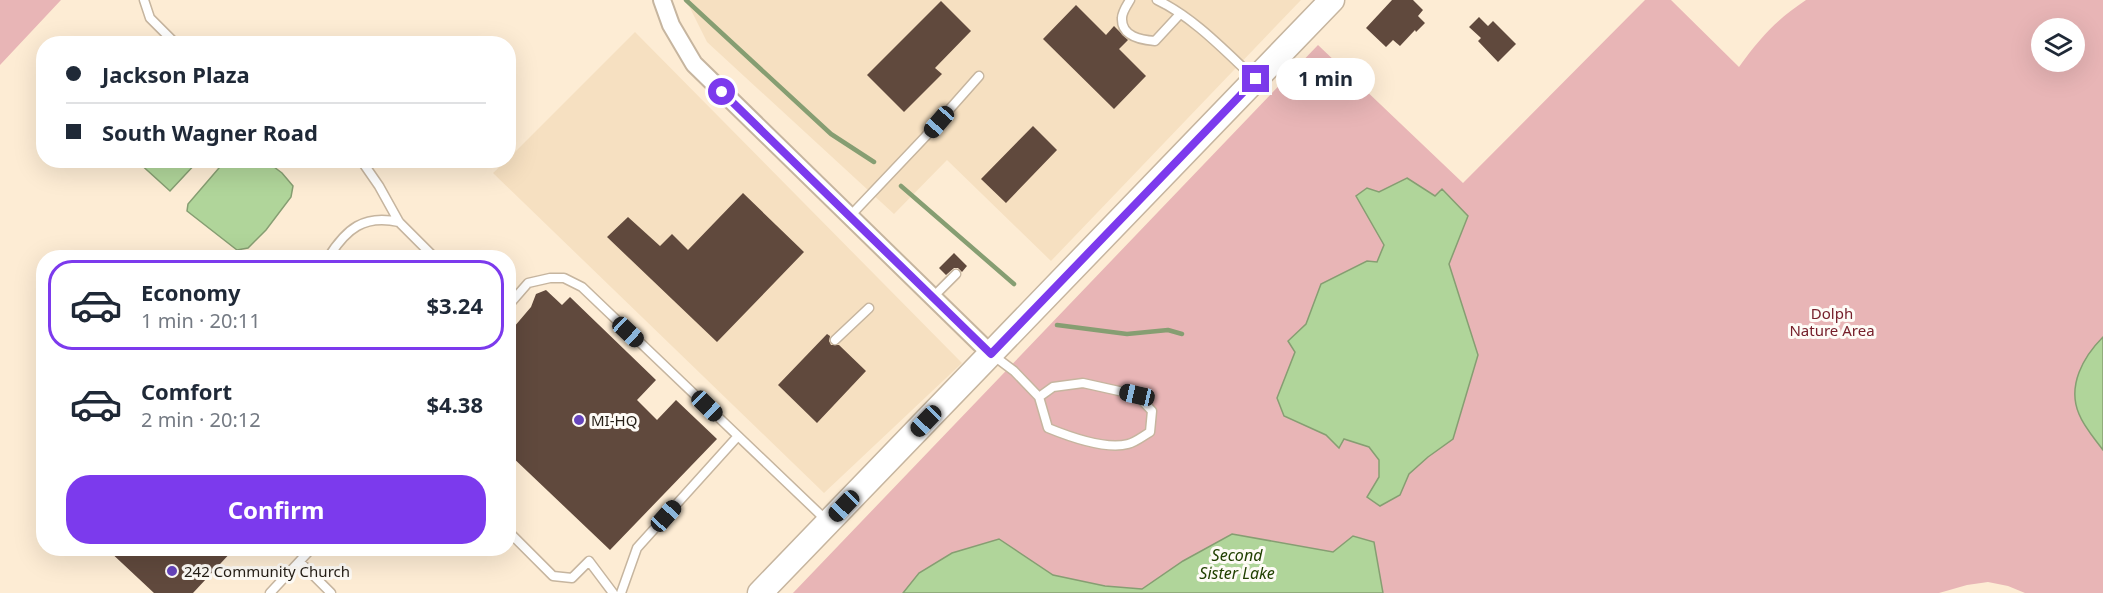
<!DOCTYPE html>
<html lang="en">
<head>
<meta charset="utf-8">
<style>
  body { margin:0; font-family:"Noto Sans",sans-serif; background:#f6f6f7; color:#1f2937; height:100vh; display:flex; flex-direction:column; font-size:22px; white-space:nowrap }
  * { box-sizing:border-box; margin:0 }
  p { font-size:20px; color:#747a83 }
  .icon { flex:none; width:33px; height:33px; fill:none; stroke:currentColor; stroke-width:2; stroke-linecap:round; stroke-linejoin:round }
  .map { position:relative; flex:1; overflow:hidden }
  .drawer { position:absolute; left:36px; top:250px; width:480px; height:306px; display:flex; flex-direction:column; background:#fff; border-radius:24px; box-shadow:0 6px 24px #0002 }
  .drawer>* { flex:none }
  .guide { position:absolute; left:36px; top:36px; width:480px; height:132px; border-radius:24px; box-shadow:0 6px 24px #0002; display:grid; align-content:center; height:132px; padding:0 30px; background:#fff }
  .buttons { position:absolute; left:2031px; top:18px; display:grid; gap:12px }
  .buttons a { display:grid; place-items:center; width:54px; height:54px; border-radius:50%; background:#fff; box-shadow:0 6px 24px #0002; font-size:30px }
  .end { position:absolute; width:27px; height:27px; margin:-14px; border:8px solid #7c3aed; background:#fff; box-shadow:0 0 0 3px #fff }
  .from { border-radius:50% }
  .bubble { position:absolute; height:42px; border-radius:21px; background:#fff; box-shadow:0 6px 24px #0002; font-size:20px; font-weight:700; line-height:42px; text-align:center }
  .car { position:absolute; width:18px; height:36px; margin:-18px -9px; border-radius:8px; box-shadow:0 0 4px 2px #0007; background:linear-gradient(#222 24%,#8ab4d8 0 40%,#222 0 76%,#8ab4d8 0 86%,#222 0) }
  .guide b { display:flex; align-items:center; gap:21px; height:57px; font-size:22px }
  .guide b+b { border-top:2px solid #e0e1e3 }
  .guide i { width:15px; height:15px; background:#1f2937 }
  ul { padding:10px 0 0; list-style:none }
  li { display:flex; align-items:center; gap:18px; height:90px; margin:0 12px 9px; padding:0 18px; border:3px solid transparent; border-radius:24px }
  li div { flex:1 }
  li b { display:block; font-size:22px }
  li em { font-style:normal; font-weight:700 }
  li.current { border-color:#7c3aed }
  li>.icon { width:54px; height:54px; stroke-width:1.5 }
  .cta { display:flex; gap:12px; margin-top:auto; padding:12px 30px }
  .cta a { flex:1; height:69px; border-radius:24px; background:#7c3aed; color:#fff; font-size:24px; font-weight:700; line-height:69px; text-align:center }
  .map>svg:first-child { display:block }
  .built { fill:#f6e0c1 }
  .green { fill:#e8b5b6; fill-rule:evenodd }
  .water { fill:#b0d59a; stroke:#869e72; stroke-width:1.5 }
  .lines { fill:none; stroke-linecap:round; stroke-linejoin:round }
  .stream { stroke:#869e72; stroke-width:4.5 }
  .building { fill:#60493d }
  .lane-casing { stroke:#c6b59f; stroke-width:11 }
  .street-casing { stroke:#c6b59f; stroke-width:20 }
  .secondary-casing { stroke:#c6b59f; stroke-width:27 }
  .lane { stroke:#fff; stroke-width:8 }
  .street { stroke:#fff; stroke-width:16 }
  .secondary { stroke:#fff; stroke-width:24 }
  .route { stroke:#7c3aed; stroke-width:8 }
  .poi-dot { fill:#6645bd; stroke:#fefbf6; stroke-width:2 }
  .labels { text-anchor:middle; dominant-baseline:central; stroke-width:6; stroke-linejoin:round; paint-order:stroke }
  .park-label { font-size:15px; fill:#76202b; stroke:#fefbf6 }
  .poi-label { font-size:15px; fill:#251e16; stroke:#fefbf6; text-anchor:start }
  .water-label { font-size:16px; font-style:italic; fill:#204001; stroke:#fefbf6 }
</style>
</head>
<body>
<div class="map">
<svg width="2103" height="593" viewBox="0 0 2103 593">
  <rect width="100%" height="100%" fill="#fdecd4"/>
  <path class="built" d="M686,0H1301L1051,261L947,160L894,214L707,42Z
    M635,32L962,363L824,493L493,173L506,161L508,160L509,158Z"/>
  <path class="green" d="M0,0H61L0,65Z
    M1645,0H1671L1739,67C1760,38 1776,20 1806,0H2103V593H2025L2008,586L1988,582L1967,585L1939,593H793L1318,45L1463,183ZM2042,28H2074V62H2042Z"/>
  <path class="water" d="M137,161H198L170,191Z
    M225,161H266L282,173L293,186L291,197L266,230L248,248L237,250L187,211L188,204Z
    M1407,178L1435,196L1442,189L1468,216L1449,264L1478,355L1453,439L1428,457L1409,474L1400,495L1380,506L1367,497L1379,477V460L1369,447L1344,439L1339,448L1326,435L1284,416L1277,398L1295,352L1288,341L1306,324L1321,284L1367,261L1377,262L1384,245L1356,196L1367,188L1379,192Z
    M2103,337V450C2095,439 2084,427 2079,414C2067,386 2083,357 2103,337Z
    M1232,534L1333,552L1353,536L1374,542L1383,593H903L919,573L952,553L999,539L1053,575L1105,586L1142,589L1183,561Z"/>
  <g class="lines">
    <path class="stream" d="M686,0L831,134L874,162
      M901,186L1014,284
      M1057,325L1127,334L1168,330L1182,334"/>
  </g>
  <path class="building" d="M1392,0H1413L1423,10L1418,16L1425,23L1416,32L1415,30L1400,46L1393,40L1386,47L1366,28Z
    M941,1L971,31L935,68L942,74L904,112L867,75Z
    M1076,5L1106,35L1114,26L1128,40L1119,49L1146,76L1114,109L1043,39Z
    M1479,17L1488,26L1493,21L1516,44L1498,62L1478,41L1481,38L1469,27Z
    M1033,126L1057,150L1006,203L981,179Z
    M743,193L804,252L717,342L607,237L628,217L660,246L672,234L688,250Z
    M954,253L967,266L962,272L958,268H954L946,275L939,268Z
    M546,290L562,305L570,297L656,380L637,400L657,420L676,400L717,439L610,550L508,453V334L531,307L536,294Z
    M827,334L830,336L829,341L831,345H839L866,371L817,423L778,385Z
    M107,549H234L193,593H154Z"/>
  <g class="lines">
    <g class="lane-casing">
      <path id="lane" d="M144,0L150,18L176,44
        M1130,0C1127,5 1122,12 1122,18C1121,37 1142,40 1155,41L1180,14
        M1157,0C1193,17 1224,50 1253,77
        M361,160L379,186L399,222L435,258
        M851,215L925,137L979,76
        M328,258C346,229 364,214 399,222
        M933,297L956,274
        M508,306L528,283L550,278H564L582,287L826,520
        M835,340L869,308
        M994,356L1014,371L1039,397L1048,428C1070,437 1105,450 1128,444C1136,442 1143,436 1150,432L1152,411L1137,395L1083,383L1053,387L1039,397
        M508,531L553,576L572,578L589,561L613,593
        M300,562L331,593
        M270,593L311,549
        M621,593L637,548L738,436"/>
    </g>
    <g class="street-casing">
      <path id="street" d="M662,0L671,25L694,64L991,354"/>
    </g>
    <g class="secondary-casing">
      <path id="secondary" d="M760,593L1332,0"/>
    </g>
    <use href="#lane" class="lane"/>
    <use href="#street" class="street"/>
    <use href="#secondary" class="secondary"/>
  </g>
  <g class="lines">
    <path class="route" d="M722,92L991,354L1256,79"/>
  </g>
  <g class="poi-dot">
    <circle cx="579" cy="420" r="6"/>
    <circle cx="172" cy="571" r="6"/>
  </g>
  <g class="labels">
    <g class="park-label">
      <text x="1832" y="313">Dolph<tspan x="1832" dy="17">Nature Area</tspan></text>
    </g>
    <g class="poi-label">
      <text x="591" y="420">MI-HQ</text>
      <text x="184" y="571">242 Community Church</text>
    </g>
    <g class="water-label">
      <text x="1237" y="555">Second<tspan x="1237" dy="18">Sister Lake</tspan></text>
    </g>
  </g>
</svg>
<div class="buttons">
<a><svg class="icon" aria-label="layers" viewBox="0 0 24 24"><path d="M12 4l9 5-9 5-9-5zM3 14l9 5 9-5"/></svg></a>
</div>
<i class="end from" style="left:722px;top:92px"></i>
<i class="end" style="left:1256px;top:79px"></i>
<div class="bubble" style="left:1276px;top:58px;width:99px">1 min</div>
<i class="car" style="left:939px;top:122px;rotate:221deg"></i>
<i class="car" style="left:628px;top:332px;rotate:133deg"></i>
<i class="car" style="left:1137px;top:395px;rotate:283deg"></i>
<i class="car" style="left:707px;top:406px;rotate:134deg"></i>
<i class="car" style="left:926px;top:421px;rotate:224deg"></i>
<i class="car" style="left:844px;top:506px;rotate:224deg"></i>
<i class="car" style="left:666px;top:516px;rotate:42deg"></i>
<div class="guide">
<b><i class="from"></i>Jackson Plaza</b>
<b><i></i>South Wagner Road</b>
</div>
<section class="drawer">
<ul>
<li class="current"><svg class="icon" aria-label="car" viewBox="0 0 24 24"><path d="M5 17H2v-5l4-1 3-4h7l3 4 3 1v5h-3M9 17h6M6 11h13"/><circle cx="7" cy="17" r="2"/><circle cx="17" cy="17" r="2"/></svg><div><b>Economy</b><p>1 min · 20:11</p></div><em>$3.24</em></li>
<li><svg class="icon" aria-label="car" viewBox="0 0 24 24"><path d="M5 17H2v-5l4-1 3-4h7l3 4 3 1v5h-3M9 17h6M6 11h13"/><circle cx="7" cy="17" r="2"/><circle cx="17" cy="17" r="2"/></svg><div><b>Comfort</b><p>2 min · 20:12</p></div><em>$4.38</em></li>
</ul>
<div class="cta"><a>Confirm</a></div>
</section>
</div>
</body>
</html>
